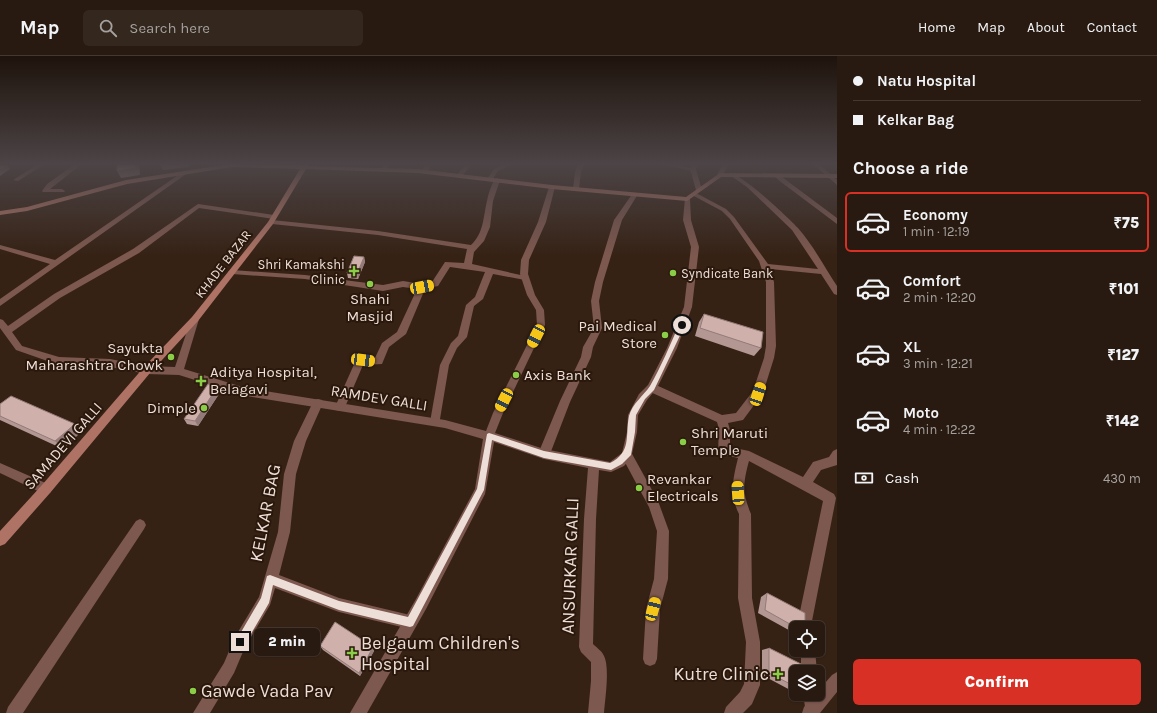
<!DOCTYPE html>
<html lang="en">
<head>
<meta charset="utf-8">
<style>
  body { margin:0; font-family:Karla,sans-serif; background:#34271e; color:#f1f3f6; height:100vh; display:flex; flex-direction:column; font-size:15px; white-space:nowrap }
  * { box-sizing:border-box; margin:0 }
  p { font-size:13px; color:#a5a19f }
  .icon { flex:none; width:22px; height:22px; fill:none; stroke:currentColor; stroke-width:2; stroke-linecap:round; stroke-linejoin:round }
  .map { position:relative; flex:1; overflow:hidden }
  .sheet { display:flex; flex-direction:column; background:#281a10; width:320px }
  .sheet>* { flex:none }
  .hud { display:grid; align-content:center; height:88px; padding:0 16px; background:#281a10 }
  .controls { position:absolute; left:789px; top:565px; display:grid; gap:8px }
  .controls a { display:grid; place-items:center; width:36px; height:36px; border-radius:6px; background:#281a10; box-shadow:0 1px 3px #0004,0 0 0 1px #443830; font-size:20px }
  .end { position:absolute; width:18px; height:18px; margin:-9px; border:5px solid #eddfd7; background:#111; box-shadow:0 0 0 2px #111 }
  .from { border-radius:50% }
  .bubble { position:absolute; height:28px; border-radius:6px; background:#281a10; box-shadow:0 1px 3px #0004,0 0 0 1px #443830; font-size:13px; font-weight:800; line-height:28px; text-align:center }
  .car { position:absolute; width:12px; height:24px; margin:-12px -6px; border-radius:5px; box-shadow:0 0 3px 1px #0007; background:linear-gradient(#f5c518 24%,#345 0 40%,#f5c518 0 76%,#345 0 86%,#f5c518 0) }
  .hud b { display:flex; align-items:center; gap:14px; height:38px; font-size:15px }
  .hud b+b { border-top:1px solid #443830 }
  .hud i { width:10px; height:10px; background:#f1f3f6 }
  ul { padding:0; list-style:none }
  li { display:flex; align-items:center; gap:12px; height:60px; margin:0 8px 6px; padding:0 8px; border:2px solid transparent; border-radius:6px }
  li div { flex:1 }
  li b { display:block; font-size:15px }
  li em { font-style:normal; font-weight:800 }
  li.selected { border-color:#d93025 }
  li>.icon { width:36px; height:36px; stroke-width:1.5 }
  h2 { padding:0 16px; font-size:18px; line-height:48px }
  .pay { display:flex; align-items:center; gap:10px; height:44px; padding:0 16px; font-size:15px }
  .pay p { margin-inline-start:auto }
  .cta { display:flex; gap:8px; margin-top:auto; padding:8px 16px }
  .cta a { flex:1; height:46px; border-radius:6px; background:#d93025; color:#fff; font-size:16px; font-weight:800; line-height:46px; text-align:center }
  header { display:flex; align-items:center; gap:24px; box-sizing:border-box; height:56px; padding:0 20px; background:#281a10; border-bottom:1px solid #443830 }
  header strong { font-size:19px }
  nav { display:flex; gap:22px; margin-inline-start:auto; font-size:14px }
  .search { width:280px; height:36px; background:#34271e; display:flex; align-items:center; gap:10px; box-sizing:border-box; padding:0 14px; border-radius:6px; color:#a5a19f; font-size:15px }
  main { display:flex; flex:1; min-height:0 }
  .map>svg:first-child { display:block }
  .lines { fill:none; stroke-linecap:round; stroke-linejoin:round }
  .minor { fill:#7d584f; fill-rule:evenodd }
  .tertiary { fill:#7d584f; fill-rule:evenodd }
  .secondary { fill:#ae7365; fill-rule:evenodd }
  .wall { fill:#b39793 }
  .shaded-wall { fill:#927b78 }
  .building { fill:#d0b0ab; stroke:#927b78 }
  .route { fill:#eddfd7 }
  .poi-dot { fill:#8ace47; stroke:#2b180c; stroke-width:1.5 }
  .labels { text-anchor:middle; dominant-baseline:central; stroke-width:4; stroke-linejoin:round; paint-order:stroke }
  .far-street-label { font-size:13px; fill:#eddfd7; stroke:#2b180c }
  .far-poi-label { font-size:13px; fill:#eddfd7; stroke:#2b180c; text-anchor:end }
  .poi-label { font-size:15px; fill:#eddfd7; stroke:#2b180c; text-anchor:start }
  .street-label { font-size:15px; fill:#eddfd7; stroke:#2b180c }
  .near-street-label { font-size:18px; fill:#eddfd7; stroke:#2b180c }
  .near-poi-label { font-size:18px; fill:#eddfd7; stroke:#2b180c; text-anchor:start }
</style>
</head>
<body>
<header>
<strong>Map</strong>
<div class="search"><svg class="icon" aria-label="search" viewBox="0 0 24 24"><circle cx="10" cy="10" r="6"/><path d="M15 15l6 6"/></svg>Search here</div>
<nav><a>Home</a><a>Map</a><a>About</a><a>Contact</a></nav>
</header>
<main>
<div class="map">
<svg width="837" height="657" viewBox="0 0 837 657">
  <rect width="100%" height="100%" fill="#362215"/>
  <g class="lines">
    <path class="minor" d="M38,108H45L18,125L13,124Z
      M75,108H82L50,133H62L65,135L64,136H43L42,135L47,128Z
      M384,108H390L386,115L384,116L381,114Z
      M425,108H431L428,116L425,118L422,116Z
      M466,108H472L461,121H457L456,120Z
      M505,108H513L498,115L492,124H488L487,123L494,113Z
      M578,108H584L581,116L579,133L576,135L573,133L575,116Z
      M659,108H672L696,113L693,115Z
      M813,108H819L837,124V129Z
      M184,115L189,116L0,250V243L50,208L0,193V189L55,204Z
      M731,118C741,117 789,162 798,172C813,189 825,212 837,230V239L834,238L821,218L770,213L774,226L776,290L774,302L763,337L743,364L728,367L730,374V391L749,395L803,421L813,406L829,401L833,395L837,393V409L821,414L813,426L834,438L836,442L812,565L813,572H799L798,565L823,445L749,405C743,427 742,437 751,458L752,542L760,586V629L752,648L743,657H724L726,651L740,636L744,628L746,586L738,542L739,458C729,438 733,423 738,402L720,398C716,390 721,377 717,366L648,335L647,332L648,329H656L722,359L736,357L753,335L764,302L766,290V226L759,205L730,163L722,155L692,139V137H696L726,153L734,161L768,208L818,213L792,174L747,131L731,120Z
      M774,118H778L837,162V168L781,126L774,120Z
      M497,122L500,124L493,145L490,171L484,185L474,196L472,208L525,220L529,222L525,224L493,218L483,243L474,250L467,281L457,292L449,309L439,369L435,370L431,369L430,366L440,309L451,287L458,280L466,249L475,241L485,216L450,211L438,230L425,233L406,278L389,291L382,308L363,309L345,351L344,354L340,355L336,354L335,351L356,304L363,301L375,302L382,287L397,276L417,233L403,231L383,235L305,223L232,218L228,216L232,214L305,219L383,229L403,225L422,228L432,226L445,206L464,207L467,193L378,179L272,168L268,166L272,164L378,175L471,189C484,177 483,161 487,145C488,138 491,131 494,124Z
      M633,137L638,138L622,164L603,226L599,245L602,272L593,291L591,301L570,346L550,398L548,401L544,403L540,401L538,398L560,345L581,301L583,291L594,272L591,245L595,226L614,164Z
      M198,148L274,159L277,161L274,163L199,152L139,197L60,242L12,276L22,290L59,301L110,303L150,311L152,314L150,317L147,318L110,311L59,309L16,294L0,272V263L3,264L8,270L54,238L133,193Z
      M318,343L322,344L323,347L306,385L296,418L290,476L279,519L339,542L410,559L415,561L417,566L415,571L410,573L339,556L275,532L270,549L245,591L234,617L210,657H193L224,607L235,581L259,541L278,476L284,418L294,385L314,344Z
      M627,394L631,396L658,445L669,475L668,523L660,553L657,603L655,608L650,610L645,608L643,603L646,553L654,523L657,475L649,451L621,399L623,396Z
      M0,407L50,429L52,433L50,437L46,438L42,437L0,417Z
      M140,463L144,465L146,469L144,473L23,657H6L8,651L136,465Z
      M801,594H815L817,616H801Z
      M818,636L820,653L818,657H806L803,638H818Z"/>
    <path class="tertiary" d="M692,108H698L696,113L702,134L701,135L696,134L690,113Z
      M723,108H729L722,120H718L717,119Z
      M552,129L555,131L546,166L529,204L528,218L535,239L544,254L545,269L503,357L495,377L544,393L610,406L622,397L627,376L628,359L639,338L648,329L667,292L684,251L691,191L683,164L685,142L690,143L691,164L699,191L692,251L677,292L657,332L647,344L638,359L637,376L631,402L624,410L611,416L599,414L596,463L593,588C597,592 602,595 604,600C610,612 605,643 604,657H588L591,625V606L581,596L579,591L584,463L588,412L544,403L494,386L485,438L426,553L367,657H350L416,543L475,433L483,383L445,372L246,340L179,319L147,318L144,317L142,314L144,311L147,310L175,311L191,263L195,260L199,263L184,313L246,332L445,364L486,375L493,357L537,269L536,254L527,239L520,218L521,204L538,166L549,131Z
      M837,616V636L820,657H802L804,651L815,638H818V635L832,619Z"/>
    <path class="secondary" d="M229,108L302,109L303,108H309L308,110L418,113L552,129L686,141L720,117L837,118V122L721,121L687,145L552,133L418,117L306,113L273,168L198,265L150,317L50,437L5,488L0,490V475L42,429L144,311L192,261L268,166L300,113L232,111L127,128L27,155L0,159V155L27,151L126,124Z"/>
  </g>
  <path class="wall" d="M364,201L365,206L358,223L348,222L347,217Z
    M704,258L761,292L754,300L695,280L699,266Z
    M221,335L198,370L187,368L184,363Z
    M0,348L82,375L63,393L0,364Z
    M767,537L805,572H796V578L758,557L761,541Z
    M320,590L373,591L374,595L360,620L323,594Z
    M769,592L796,616V635L794,636L762,619V594Z"/>
  <path class="shaded-wall" d="M136,108H139L140,119L121,122L117,115Z
    M177,108H189V111L163,114L161,110Z
    M8,109L10,113L0,120V114Z
    M364,201L365,206L358,223L357,218Z
    M218,330L221,335L198,370L195,365Z
    M75,368L82,375L63,393L55,385Z
    M373,591L374,595L360,620L359,617Z"/>
  <path class="building" d="M117,108H136V112L117,115Z
    M161,108H177L161,110Z
    M0,109H8L0,114Z
    M354,200L364,201L357,218L347,217Z
    M704,258L763,276L761,292L700,272Z
    M208,328L218,330L195,365L184,363Z
    M11,340L75,368L55,385L0,360V348Z
    M767,537L805,557V572H797L765,554Z
    M335,566L373,591L359,617L320,590Z
    M769,592L803,609V616H796V631L769,617Z"/>
  <linearGradient id="sky" x2="0" y2="1"><stop stop-color="#1e130c"/><stop offset="0.54" stop-color="#4c4446"/><stop offset="1" stop-color="#4c4446" stop-opacity="0"/></linearGradient>
  <rect width="837" height="200" fill="url(#sky)"/>
  <path class="route" d="M682,267L685,269L654,334L645,343L636,359L635,376L631,399L622,408L611,414L544,402L492,384L484,434L413,570L410,571L339,554L273,529L269,547L244,590L240,591L237,590L235,586L237,583L261,542L267,520L270,519L339,545L408,561L477,433L487,378L489,377L544,395L610,407C632,396 625,380 629,360C632,348 644,339 650,330C661,311 670,289 679,269Z"/>
  <g class="poi-dot">
    <path d="M352 209h4v4h4v4h-4v4h-4v-4h-4v-4h4z"/>
    <circle cx="673" cy="217" r="4"/>
    <circle cx="370" cy="228" r="4"/>
    <circle cx="665" cy="279" r="4"/>
    <circle cx="171" cy="301" r="4"/>
    <circle cx="516" cy="319" r="4"/>
    <path d="M199 319h4v4h4v4h-4v4h-4v-4h-4v-4h4z"/>
    <circle cx="204" cy="352" r="4"/>
    <circle cx="683" cy="386" r="4"/>
    <circle cx="639" cy="432" r="4"/>
    <path d="M350 591h4v4h4v4h-4v4h-4v-4h-4v-4h4z"/>
    <path d="M776 612h4v4h4v4h-4v4h-4v-4h-4v-4h4z"/>
    <circle cx="193" cy="635" r="4"/>
  </g>
  <g class="labels">
    <g class="far-street-label">
      <text transform="translate(223 208) rotate(-52)">KHADE BAZAR</text>
    </g>
    <g class="far-poi-label">
      <text x="345" y="208">Shri Kamakshi<tspan x="345" dy="15">Clinic</tspan></text>
      <text x="681" y="217" text-anchor="start">Syndicate Bank</text>
    </g>
    <g class="poi-label">
      <text x="370" y="243" text-anchor="middle">Shahi<tspan x="370" dy="17">Masjid</tspan></text>
      <text x="657" y="270" text-anchor="end">Pai Medical<tspan x="657" dy="17">Store</tspan></text>
      <text x="163" y="292" text-anchor="end">Sayukta<tspan x="163" dy="17">Maharashtra Chowk</tspan></text>
      <text x="210" y="316">Aditya Hospital,<tspan x="210" dy="17">Belagavi</tspan></text>
      <text x="524" y="319">Axis Bank</text>
      <text x="196" y="352" text-anchor="end">Dimple</text>
      <text x="691" y="377">Shri Maruti<tspan x="691" dy="17">Temple</tspan></text>
      <text x="647" y="423">Revankar<tspan x="647" dy="17">Electricals</tspan></text>
    </g>
    <g class="street-label">
      <text transform="translate(379 342) rotate(9)">RAMDEV GALLI</text>
      <text transform="translate(63 390) rotate(-49)">SAMADEVI GALLI</text>
    </g>
    <g class="near-street-label">
      <text transform="translate(265 457) rotate(-79)">KELKAR BAG</text>
      <text transform="translate(570 510) rotate(-88)">ANSURKAR GALLI</text>
    </g>
    <g class="near-poi-label">
      <text x="361" y="587">Belgaum Children's<tspan x="361" dy="21">Hospital</tspan></text>
      <text x="769" y="618" text-anchor="end">Kutre Clinic</text>
      <text x="201" y="635">Gawde Vada Pav</text>
    </g>
  </g>
</svg>
<div class="controls">
<a><svg class="icon" aria-label="locate" viewBox="0 0 24 24"><circle cx="12" cy="12" r="6"/><path d="M12 2v4M12 18v4M2 12h4M18 12h4"/></svg></a>
<a><svg class="icon" aria-label="layers" viewBox="0 0 24 24"><path d="M12 4l9 5-9 5-9-5zM3 14l9 5 9-5"/></svg></a>
</div>
<i class="end from" style="left:682px;top:269px"></i>
<i class="end" style="left:240px;top:586px"></i>
<div class="bubble" style="left:254px;top:572px;width:66px">2 min</div>
<i class="car" style="left:422px;top:231px;rotate:79deg"></i>
<i class="car" style="left:536px;top:280px;rotate:207deg"></i>
<i class="car" style="left:363px;top:304px;rotate:97deg"></i>
<i class="car" style="left:758px;top:338px;rotate:18deg"></i>
<i class="car" style="left:504px;top:344px;rotate:207deg"></i>
<i class="car" style="left:738px;top:437px;rotate:356deg"></i>
<i class="car" style="left:653px;top:553px;rotate:15deg"></i>
</div>
<section class="sheet">
<div class="hud">
<b><i class="from"></i>Natu Hospital</b>
<b><i></i>Kelkar Bag</b>
</div>
<h2>Choose a ride</h2>
<ul>
<li class="selected"><svg class="icon" aria-label="car" viewBox="0 0 24 24"><path d="M5 17H2v-5l4-1 3-4h7l3 4 3 1v5h-3M9 17h6M6 11h13"/><circle cx="7" cy="17" r="2"/><circle cx="17" cy="17" r="2"/></svg><div><b>Economy</b><p>1 min · 12:19</p></div><em>₹75</em></li>
<li><svg class="icon" aria-label="car" viewBox="0 0 24 24"><path d="M5 17H2v-5l4-1 3-4h7l3 4 3 1v5h-3M9 17h6M6 11h13"/><circle cx="7" cy="17" r="2"/><circle cx="17" cy="17" r="2"/></svg><div><b>Comfort</b><p>2 min · 12:20</p></div><em>₹101</em></li>
<li><svg class="icon" aria-label="car" viewBox="0 0 24 24"><path d="M5 17H2v-5l4-1 3-4h7l3 4 3 1v5h-3M9 17h6M6 11h13"/><circle cx="7" cy="17" r="2"/><circle cx="17" cy="17" r="2"/></svg><div><b>XL</b><p>3 min · 12:21</p></div><em>₹127</em></li>
<li><svg class="icon" aria-label="car" viewBox="0 0 24 24"><path d="M5 17H2v-5l4-1 3-4h7l3 4 3 1v5h-3M9 17h6M6 11h13"/><circle cx="7" cy="17" r="2"/><circle cx="17" cy="17" r="2"/></svg><div><b>Moto</b><p>4 min · 12:22</p></div><em>₹142</em></li>
</ul>
<div class="pay"><svg class="icon" aria-label="cash" viewBox="0 0 24 24"><path d="M3 7h18v10H3z"/><circle cx="12" cy="12" r="2"/></svg>Cash<p>430 m</p></div>
<div class="cta"><a>Confirm</a></div>
</section>
</main>
</body>
</html>
